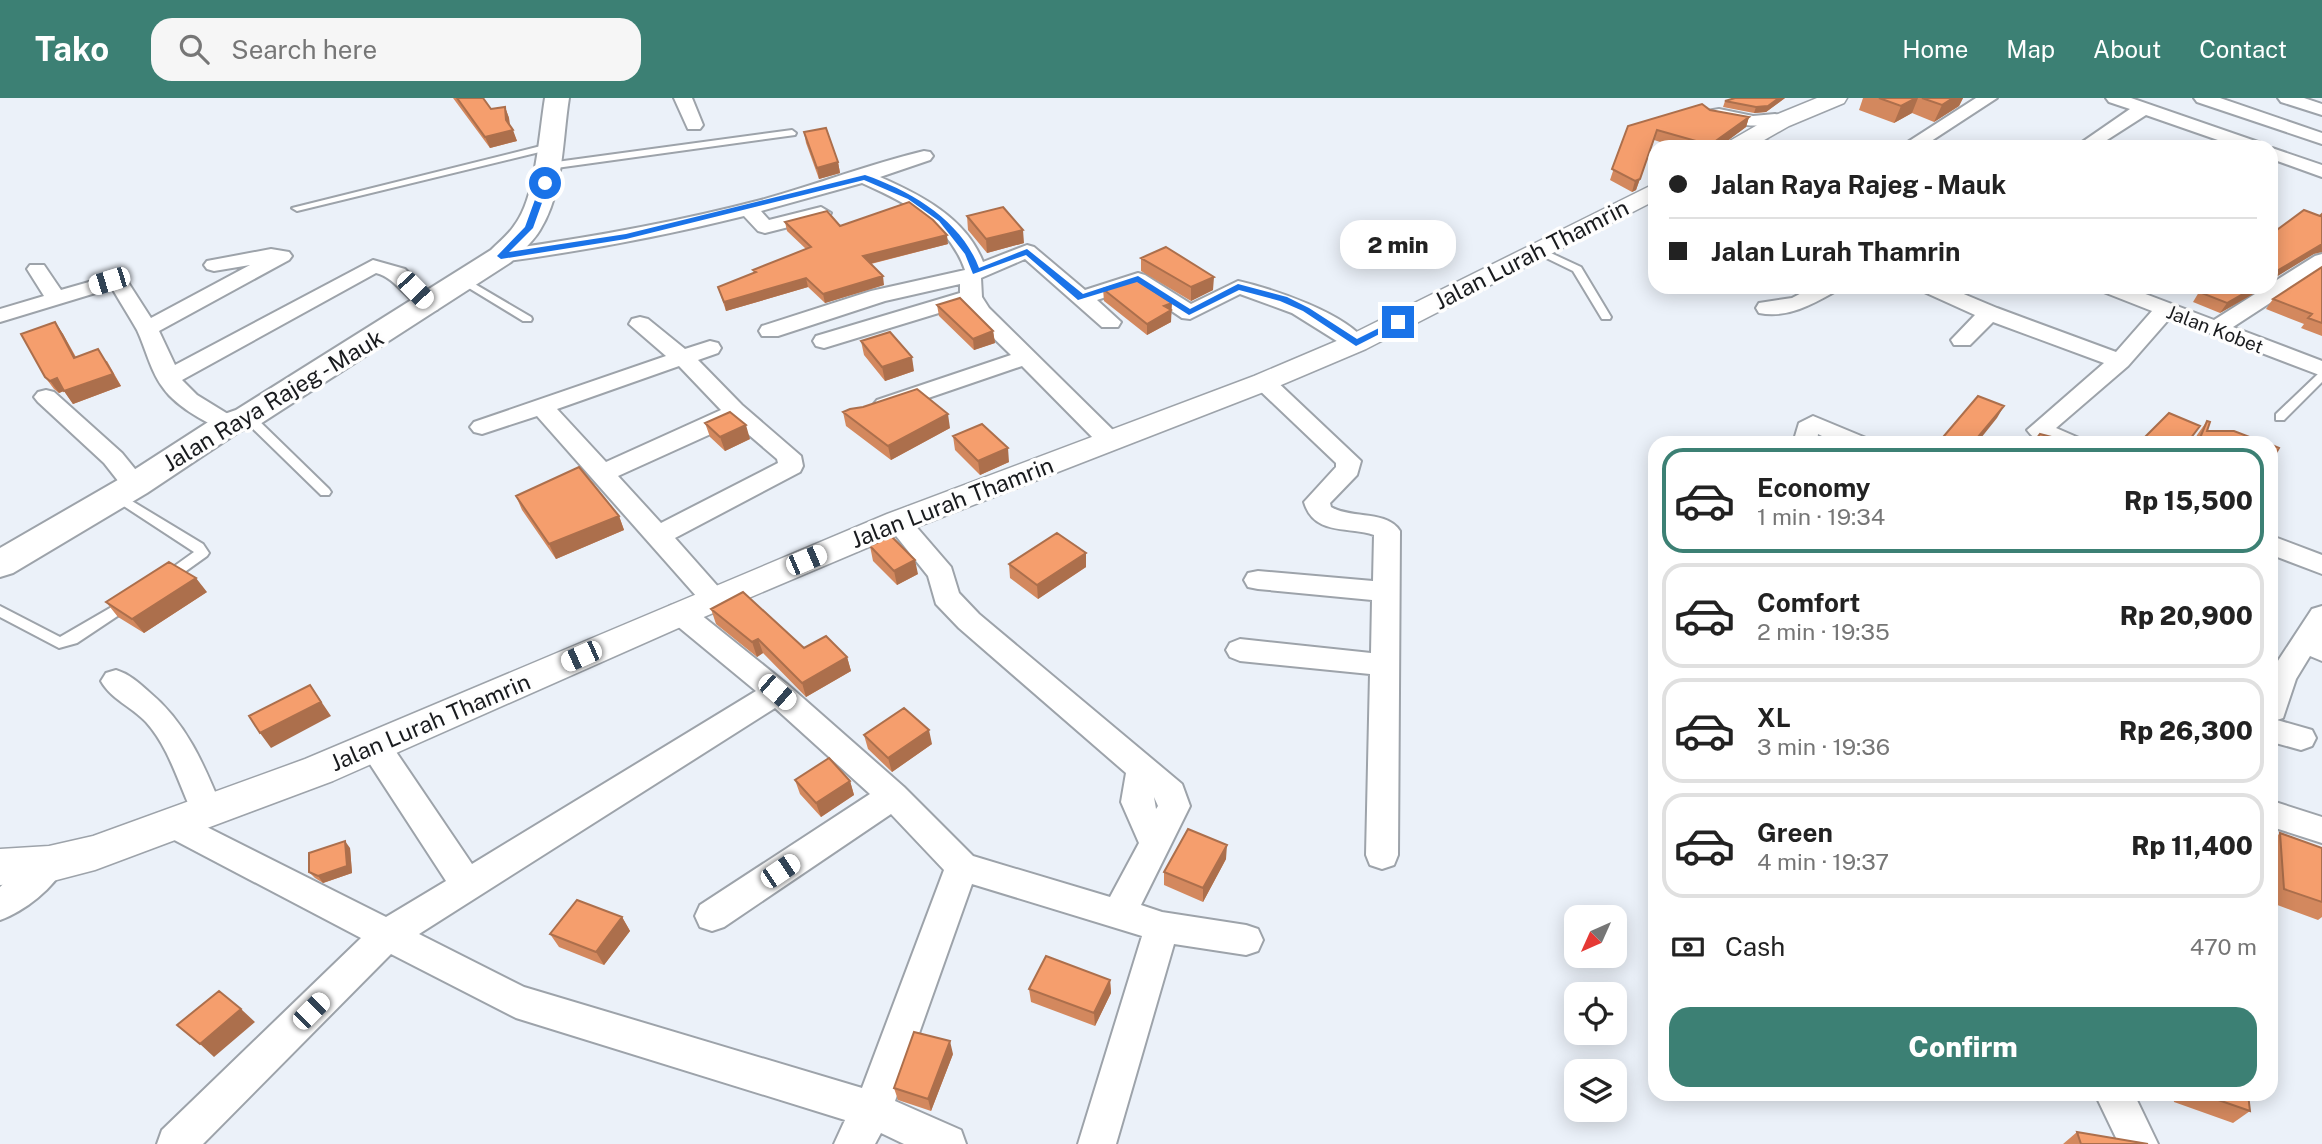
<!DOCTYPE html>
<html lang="en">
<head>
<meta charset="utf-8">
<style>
  body { margin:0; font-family:"Public Sans",sans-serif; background:#f6f6f6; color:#222; height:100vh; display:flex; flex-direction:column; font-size:26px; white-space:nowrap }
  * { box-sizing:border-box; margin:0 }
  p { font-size:23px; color:#767676 }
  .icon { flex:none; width:38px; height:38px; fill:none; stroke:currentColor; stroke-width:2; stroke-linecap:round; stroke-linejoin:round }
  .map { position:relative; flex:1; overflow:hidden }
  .sheet { position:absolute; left:1648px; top:338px; width:630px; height:665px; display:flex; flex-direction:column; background:#fff; border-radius:21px; box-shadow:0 4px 18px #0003 }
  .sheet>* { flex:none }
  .guide { position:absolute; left:1648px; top:42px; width:630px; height:154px; border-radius:21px; box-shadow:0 4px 18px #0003; display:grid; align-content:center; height:154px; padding:0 21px; background:#fff }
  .needle { width:46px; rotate:225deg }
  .fabs { position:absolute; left:1564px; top:807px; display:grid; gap:14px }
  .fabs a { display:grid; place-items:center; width:63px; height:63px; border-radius:14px; background:#fff; box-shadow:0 4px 18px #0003; font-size:35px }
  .end { position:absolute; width:32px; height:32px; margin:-16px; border:9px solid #1a73e8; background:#fff; box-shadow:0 0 0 4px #fff }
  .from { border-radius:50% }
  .bubble { position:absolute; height:49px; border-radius:21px; background:#fff; box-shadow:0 4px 18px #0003; font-size:23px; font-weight:800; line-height:49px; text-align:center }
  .car { position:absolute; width:21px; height:42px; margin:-21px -10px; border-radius:9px; box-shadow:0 0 5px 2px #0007; background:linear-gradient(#fff 24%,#345 0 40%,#fff 0 76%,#345 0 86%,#fff 0) }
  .guide b { display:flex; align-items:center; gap:24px; height:66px; font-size:26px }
  .guide b+b { border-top:2px solid #e0e0e0 }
  .guide i { width:18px; height:18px; background:#222 }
  ul { padding:12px 0 0; list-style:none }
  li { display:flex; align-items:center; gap:21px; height:105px; margin:0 14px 10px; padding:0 7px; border:4px solid #e0e0e0; border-radius:21px }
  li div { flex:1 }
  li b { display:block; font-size:26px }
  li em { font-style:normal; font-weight:800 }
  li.current { border-color:#3c8074 }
  li>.icon { width:63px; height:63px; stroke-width:1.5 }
  .pay { display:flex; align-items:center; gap:18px; height:77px; padding:0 21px; font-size:26px }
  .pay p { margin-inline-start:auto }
  .button { display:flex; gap:14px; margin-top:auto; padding:14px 21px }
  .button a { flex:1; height:80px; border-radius:21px; background:#3c8074; color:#fff; font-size:28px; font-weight:800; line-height:80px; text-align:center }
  header { display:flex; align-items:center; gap:42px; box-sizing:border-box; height:98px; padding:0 35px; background:#3c8074; color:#fff }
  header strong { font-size:33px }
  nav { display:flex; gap:38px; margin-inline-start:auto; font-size:24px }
  .search { width:490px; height:63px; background:#f6f6f6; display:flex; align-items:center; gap:18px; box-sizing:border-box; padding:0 24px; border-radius:21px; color:#767676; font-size:26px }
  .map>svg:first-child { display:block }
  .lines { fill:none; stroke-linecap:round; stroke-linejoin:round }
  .service-casing { stroke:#9da3aa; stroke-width:4 }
  .minor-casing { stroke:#9da3aa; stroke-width:4 }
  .tertiary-casing { stroke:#9da3aa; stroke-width:3 }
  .secondary-casing { stroke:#9da3aa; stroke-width:4 }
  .service { fill:#fff; fill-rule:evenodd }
  .minor { fill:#fff; fill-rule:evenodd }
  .tertiary { fill:#fff; fill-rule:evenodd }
  .secondary { fill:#fff; fill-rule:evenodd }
  .wall { fill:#d3885e }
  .shaded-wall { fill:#ac6f4c }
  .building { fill:#f59e6d; stroke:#ac6f4c; stroke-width:2 }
  .route { fill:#1a73e8 }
  .labels { text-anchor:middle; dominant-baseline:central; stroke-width:7; stroke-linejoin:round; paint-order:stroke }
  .far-street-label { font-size:19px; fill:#191b1e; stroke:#fefefe }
  .street-label { font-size:23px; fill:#191b1e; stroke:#fefefe }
</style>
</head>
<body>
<header>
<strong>Tako</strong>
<div class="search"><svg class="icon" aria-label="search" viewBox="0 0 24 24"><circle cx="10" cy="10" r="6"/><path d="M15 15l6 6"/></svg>Search here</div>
<nav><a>Home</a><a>Map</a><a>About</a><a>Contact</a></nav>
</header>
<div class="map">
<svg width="2322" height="1046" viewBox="0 0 2322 1046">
  <rect width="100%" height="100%" fill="#ebf1f9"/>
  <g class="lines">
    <g class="service-casing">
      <path id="service" d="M792,32L796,35L795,37L549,71L544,68L549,65Z
        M549,46L552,47V51L297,113L292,110Z
        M1540,150L1581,169L1611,219L1610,221H1602L1573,173L1536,155V151Z
        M463,179L531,219L532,221L531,223H523L459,184V180Z
        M2322,275V284L2284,322H2276V316L2318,276Z
        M248,315L252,316L329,391L331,394L329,397H321L244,322V316Z
        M117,394L203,446L209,455L207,458L172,483H162L160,480L162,477L194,454L113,401L111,398L113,395Z
        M129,499L134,501L136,504L134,507L77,545L59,550L0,519V508L60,539Z"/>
    </g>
    <g class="minor-casing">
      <path id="minor" d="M674,0H692L703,27L700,31H688Z
        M1976,0H1997L1922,49H1900Z
        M2106,0H2131L2261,45L2264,49H2238L2146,17L2096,49H2075L2130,11L2109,4Z
        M2194,0H2220L2322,35V46L2197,4Z
        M2278,0H2304L2322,6V17L2281,4Z
        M1719,11L1753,18L1775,16L1787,19L1790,23C1781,33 1713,26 1704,17L1707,13Z
        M1749,37L1772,45L1775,49C1763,49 1748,52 1740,42L1743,38Z
        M2272,50L2322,67V79L2272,61Z
        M924,53L930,54L933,58L930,62L880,79C921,97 966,120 983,164L1027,147L1034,149L1085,192L1138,175L1145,177L1191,206L1238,183C1273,191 1346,215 1367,245L1364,250H1348L1292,215L1240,196L1190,221L1182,220L1136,189L1097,202L1121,224L1118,229H1102L1025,161L981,180L982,199L989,210L1119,338L1122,343L1119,348L1110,351L1101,348L1022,268L893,312H877L873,307L877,302L1011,257L972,219L965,207L824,250L816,248L813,243L816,238L960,195V186L885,203L778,238H762L759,233L762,228L871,193L965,172C949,125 904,104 862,85L761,113L769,122L821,109L831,115L828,119L765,135L758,133L744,118C664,138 583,153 501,164L494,162L491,158L494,154L501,152C588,140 677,124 761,102C816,87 869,66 924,53Z
        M271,151L289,154L292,158L289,162L159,233L175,267L373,162L405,171L440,207L437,212C413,217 400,180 376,175L182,282L197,297L236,321L240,326L236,331C218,336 175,307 164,291C151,275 146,251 137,232C129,218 120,204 112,190L0,224V211L44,198L27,171L30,167H44L61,192L117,176L124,178L151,220L250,167L214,173L207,171L204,167L207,163Z
        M2322,156V171L2233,229L2322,263V278L2170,220L2128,268L2056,330L2079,340L2082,345C2064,345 2038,349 2027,332L2104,265L1993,224L1970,247H1954L1951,242L1975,217L1922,193L1918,189H1947L1997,210L2116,254L2152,213L2101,193L2097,189H2127L2214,222L2266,189H2272V185L2315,158Z
        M1813,189H1840L1836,193C1813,206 1787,221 1759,215L1756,210L1759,205L1792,200Z
        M640,219L648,221L685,251L710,243L718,245L721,250L718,255L698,262L742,307L801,358L803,368L800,374L675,440L729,501L725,508L715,511L705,508L537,318L482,336L474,334L470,329L474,324L666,258L629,226L632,221ZM679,268L721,312L606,364L557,311ZM735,325L777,361L778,365L661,425L618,378Z
        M1264,277L1272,279L1361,363L1357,377L1330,405L1331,409C1351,421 1387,412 1400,433L1398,757L1394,767L1382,771L1370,767L1366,757L1370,576L1240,563L1230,559L1226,552L1230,545L1240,541L1371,555L1372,502L1258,491L1248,489L1244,482L1248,475L1258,473L1373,483L1374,437C1348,428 1314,438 1304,404L1336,369V365L1256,289L1252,284L1256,279Z
        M46,292L54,294L122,355L148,387L144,393L135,395L126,393L104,365L38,304L34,299L38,294Z
        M1813,318L1866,340L1869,345H1836L1818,336L1817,345H1793L1799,325Z
        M898,415L907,418L951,469L959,495L979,516L1182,686L1190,708L1141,807L1162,814L1246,827L1258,831L1263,842L1258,853L1246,857L1174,846L1116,1046H1078L1142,838L972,786L895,1003L961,1032L966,1046H904L881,1035L875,1046H834L845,1022L516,920L391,856L203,1046H157L162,1032L361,840L161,735L156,726L161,717L172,713L183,717L386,819L446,783L364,657L360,648L364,639L375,636L386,639L472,766L756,593L670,522L666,515L670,508L680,505L690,508L787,586L904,689L973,758L1110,799L1139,745L1121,704L1126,675L959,530L936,506L928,478L885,424L889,418ZM775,610L870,696L700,807L695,818L700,829L712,833L724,829L891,716L944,772L862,990L524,889L419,836ZM1154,699L1158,708L1156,711Z
        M2272,438L2322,457V476L2272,457Z
        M2322,508V563L2310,558L2296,581L2283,620L2277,622L2312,632L2316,640L2312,648L2301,652L2272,644V572L2312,511Z
        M116,572C129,576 138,584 148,593C187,625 204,667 223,713L218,722L207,726L196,722C179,689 171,652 146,624C132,609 111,601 101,583L106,575Z
        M2272,703L2322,719V745L2272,729Z
        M49,752L61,756L66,766C54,790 25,813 0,822V789L37,756Z
        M2095,996H2134L2158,1046H2119Z"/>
    </g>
    <g class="tertiary-casing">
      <path id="tertiary" d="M1817,0H1847L1844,5L1789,28L1752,49H1725L1728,44L1773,18Z
        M1656,85V102L1366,251L1274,290L909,432L692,524L333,683L95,772L49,784L0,787V751L49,748L93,738L305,661L887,416L1254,278L1346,239Z"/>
    </g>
    <g class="secondary-casing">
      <path id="secondary" d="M545,0H569C562,44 564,93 540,132C533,144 521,154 511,164L260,326L240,333L147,395L13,475L0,479V450L123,379L216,319L236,312L491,152C499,144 508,137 514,128C536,100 539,36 545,0Z"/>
    </g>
    <use href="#service" class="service"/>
    <use href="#minor" class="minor"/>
    <use href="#tertiary" class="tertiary"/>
    <use href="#secondary" class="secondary"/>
  </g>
  <path class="wall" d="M453,0H483L491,11L505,9L509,20L510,27L517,43L490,50Z
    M1785,0L1766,14L1754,15L1723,9L1725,3Z
    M1863,0H1963L1959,8L1934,24L1912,15L1894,25L1859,12Z
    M1710,12L1749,19L1746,29L1719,49H1676L1654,42L1636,92L1632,94L1610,82L1628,28Z
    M804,34L838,64L840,75L819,81L806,45Z
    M967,118L1024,145L987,155L968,132Z
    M785,124L840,128L948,146L871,166L884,187L825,205L808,189L726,213L718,189L754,175L753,172L806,151L787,133Z
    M1141,160L1213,192L1191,203L1141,173Z
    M2322,169V238L2301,230L2304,226L2266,211L2273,201Z
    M2205,189H2265L2220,215L2193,204L2199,194Z
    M1103,191L1172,217H1171V224L1147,237L1104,203Z
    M937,207L993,233L995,245L974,252L939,218Z
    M55,224L63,236L76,259L107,263L121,288L73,306L64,293L59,295L54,291L45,279Z
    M861,243L914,273L885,283L864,257Z
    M863,309L950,330L891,362L846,328L843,314Z
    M2207,323V333L2265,345H2194L2197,337Z
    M705,325L750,341L725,353L710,339Z
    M953,338L1009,364L980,377L955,352Z
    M2146,338L2188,345H2141Z
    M516,398L619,418L624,432L556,461L522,412Z
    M870,448L918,476L897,487L873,463Z
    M1086,455V469L1038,501L1010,480L1009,466Z
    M207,494L144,535L118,519L106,504Z
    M711,511L804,550L847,559L851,573L806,599L763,555L757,559L716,526Z
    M864,637L932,646L892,674L868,651Z
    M795,682L850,683L854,697L821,719L800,696Z
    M2280,735L2322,750V819L2318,822L2272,805V743Z
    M350,750L352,775L323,785L315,780L309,774Z
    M1226,761L1203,804L1164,787V774Z
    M622,819L630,833L604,867L559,849L550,836Z
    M1110,882L1111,895L1095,928L1031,904L1029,891Z
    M953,956L931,1013L898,1002L894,990Z
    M2173,996H2248L2250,1013L2233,1025L2174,1004Z
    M2077,1034L2148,1046H2063Z"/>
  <path class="shaded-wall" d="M1779,0H1785L1766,14L1754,15L1756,9Z
    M1916,0H1918L1912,15L1894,25L1901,8Z
    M1953,0H1963L1959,8L1934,24L1942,7Z
    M505,9L509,20L510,32L506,22Z
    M1749,19L1746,29L1719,49H1710V47Z
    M513,32L517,43L490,50L485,39Z
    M1657,32L1636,92L1632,94L1635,83Z
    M838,64L840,75L819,81L817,70Z
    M1023,132L1024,145L987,155L986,141Z
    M947,137L948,146L865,167L863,158Z
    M2321,146H2322V154L2314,156L2273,181L2272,183V179L2277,173Z
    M883,178L884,187L825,205L823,196Z
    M1214,179L1213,192L1191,203V189Z
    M806,180L808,189L726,213L724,204Z
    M2255,189H2265L2220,215L2227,205Z
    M1172,205L1171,224L1147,237V226L1164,208Z
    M55,224L63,236L82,272L74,260Z
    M993,233L995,245L974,252L973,241Z
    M98,251L121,288L73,306L64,293Z
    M912,259L914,273L885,283L882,269Z
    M57,280L66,292L59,295L50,283Z
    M2004,308L1997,320L1977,345H1973Z
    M948,316L950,330L891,362L888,348Z
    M746,327L750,341L725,353L720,339Z
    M1008,350L1009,364L980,377L978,363Z
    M619,418L624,432L556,461L549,446Z
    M1086,455V469L1038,501L1037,487Z
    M915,462L918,476L897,487L894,473Z
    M196,480L207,494L144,535L132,521Z
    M758,541L763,555L757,559L752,544Z
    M847,559L851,573L806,599L802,585Z
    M310,587L331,618L271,650L260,635Z
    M929,632L932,646L892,674L888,660Z
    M850,683L854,697L821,719L816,705Z
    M345,743L350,750L352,775L323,785L318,778Z
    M1227,747L1226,761L1203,804V790Z
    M622,819L630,833L604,867L596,854Z
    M1110,882L1111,895L1095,928L1094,915Z
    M241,911L255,924L214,959L200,946Z
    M950,943L953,956L931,1013L928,1001Z"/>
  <path class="building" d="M457,0H483L491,11L505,9L506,22L513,32L485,39Z
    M1735,0H1779L1768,8L1756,9L1725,3Z
    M1879,0H1916L1901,8Z
    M1922,0H1953L1942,7Z
    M1702,6L1710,12L1749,19L1710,47L1657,32L1640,81L1635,83L1612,71L1628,28Z
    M826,30L838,64L817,70L804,34Z
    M909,104L933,122L947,137L863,158L883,178L823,196L806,180L724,204L718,189L756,174L753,172L811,149L785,124L827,113L840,128Z
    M1003,109L1023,132L986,141L967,118Z
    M2304,112L2320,118L2322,116V146L2277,173L2276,177L2272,179V133L2274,134Z
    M1166,149L1214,179L1191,189L1141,160Z
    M2322,169V225L2308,220L2312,216L2273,201Z
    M1135,181L1172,205L1164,208L1171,212L1147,226L1103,191Z
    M2205,189H2255L2227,205L2199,194Z
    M960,200L993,233L973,241L937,207Z
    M55,224L74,260L98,251L113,276L64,293L57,280L50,283L45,279L21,236Z
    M890,234L912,259L882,269L861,243Z
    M917,291L948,316L888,348L843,314L850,311L863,309Z
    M1978,298L2004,308L1973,345H1938Z
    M730,314L746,327L720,339L705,325Z
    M2169,315L2200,328L2187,345H2162L2146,338Z
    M2207,323L2210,324L2207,333H2234L2265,345H2212L2200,340Z
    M982,326L1008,350L978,363L953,338Z
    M2040,336L2071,344L2033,345Z
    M2272,347L2279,350L2272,362Z
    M579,369L619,418L549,446L516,398Z
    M1057,435L1086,455L1037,487L1009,466Z
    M891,438L915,462L894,473L870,448Z
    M169,464L196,480L132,521L106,504Z
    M743,494L804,550L826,538L847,559L802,585L758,541L752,544L711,511Z
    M310,587L321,604L260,635L249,618Z
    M904,610L929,632L888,660L864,637Z
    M829,660L850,683L816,705L795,682Z
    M1188,731L1227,747L1203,790L1164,774Z
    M2280,735L2322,750V804L2284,791Z
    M345,743L347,768L318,778L309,774V755Z
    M577,802L622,819L596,854L550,836Z
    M1046,858L1110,882L1094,915L1029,891Z
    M219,893L241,911L200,946L177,927Z
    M914,934L950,943L928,1001L894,990Z
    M2201,996H2248L2250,1013Z
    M2077,1034L2148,1046H2081Z"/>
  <path class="route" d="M865,77C911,93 961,122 979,170L1027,151L1083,196L1138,178L1190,211L1238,186L1287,199L1309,210L1357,241L1395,222L1403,224L1356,248L1303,213L1280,203L1239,192L1189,217L1137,184L1078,202L1026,157L973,176L965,156L939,123L908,101L864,82L626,141L501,161L497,158L525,129L541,85L545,82L549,85L533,130L509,154L626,136Z"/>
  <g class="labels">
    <g class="far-street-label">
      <text transform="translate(2215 231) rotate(21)">Jalan Kobet</text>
    </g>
    <g class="street-label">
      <text transform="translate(1531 156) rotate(-27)">Jalan Lurah Thamrin</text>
      <text transform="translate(273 302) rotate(-31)">Jalan Raya Rajeg - Mauk</text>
      <text transform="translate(952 404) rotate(-21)">Jalan Lurah Thamrin</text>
      <text transform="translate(430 624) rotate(-23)">Jalan Lurah Thamrin</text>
    </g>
  </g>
</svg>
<div class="fabs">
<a><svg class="needle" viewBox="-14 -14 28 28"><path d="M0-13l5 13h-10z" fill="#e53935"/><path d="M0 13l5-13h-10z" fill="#767676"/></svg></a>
<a><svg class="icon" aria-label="locate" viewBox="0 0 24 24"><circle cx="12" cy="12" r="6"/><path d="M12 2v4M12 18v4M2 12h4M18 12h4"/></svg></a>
<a><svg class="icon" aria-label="layers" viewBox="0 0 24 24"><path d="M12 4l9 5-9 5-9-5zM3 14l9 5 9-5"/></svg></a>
</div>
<i class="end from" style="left:545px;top:85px"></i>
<i class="end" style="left:1398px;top:224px"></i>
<div class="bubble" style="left:1340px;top:122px;width:116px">2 min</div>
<i class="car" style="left:109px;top:183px;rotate:253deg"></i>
<i class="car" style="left:415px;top:192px;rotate:136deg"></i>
<i class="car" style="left:806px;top:462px;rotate:67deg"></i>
<i class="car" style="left:581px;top:558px;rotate:246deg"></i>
<i class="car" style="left:777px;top:594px;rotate:131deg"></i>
<i class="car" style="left:780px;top:773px;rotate:56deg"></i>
<i class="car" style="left:311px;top:913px;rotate:45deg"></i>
<div class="guide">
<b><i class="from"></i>Jalan Raya Rajeg - Mauk</b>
<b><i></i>Jalan Lurah Thamrin</b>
</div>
<section class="sheet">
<ul>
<li class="current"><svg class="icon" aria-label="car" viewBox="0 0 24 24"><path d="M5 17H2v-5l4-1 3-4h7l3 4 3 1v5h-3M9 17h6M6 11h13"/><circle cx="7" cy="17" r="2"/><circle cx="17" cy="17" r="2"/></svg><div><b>Economy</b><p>1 min · 19:34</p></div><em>Rp 15,500</em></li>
<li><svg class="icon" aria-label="car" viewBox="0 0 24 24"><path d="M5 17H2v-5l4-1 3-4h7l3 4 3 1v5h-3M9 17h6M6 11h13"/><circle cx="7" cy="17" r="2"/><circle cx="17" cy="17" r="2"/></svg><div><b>Comfort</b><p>2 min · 19:35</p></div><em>Rp 20,900</em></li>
<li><svg class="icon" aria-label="car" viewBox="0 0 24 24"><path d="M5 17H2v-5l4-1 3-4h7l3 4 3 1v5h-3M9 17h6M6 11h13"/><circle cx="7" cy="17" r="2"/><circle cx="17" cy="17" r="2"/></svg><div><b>XL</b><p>3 min · 19:36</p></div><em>Rp 26,300</em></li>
<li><svg class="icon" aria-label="car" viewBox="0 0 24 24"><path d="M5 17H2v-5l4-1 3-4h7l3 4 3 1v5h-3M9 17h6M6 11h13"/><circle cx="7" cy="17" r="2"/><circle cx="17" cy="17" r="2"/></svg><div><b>Green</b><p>4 min · 19:37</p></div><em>Rp 11,400</em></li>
</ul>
<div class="pay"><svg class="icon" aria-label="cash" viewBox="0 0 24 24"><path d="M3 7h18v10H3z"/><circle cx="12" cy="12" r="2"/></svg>Cash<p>470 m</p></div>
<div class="button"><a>Confirm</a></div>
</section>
</div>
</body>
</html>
